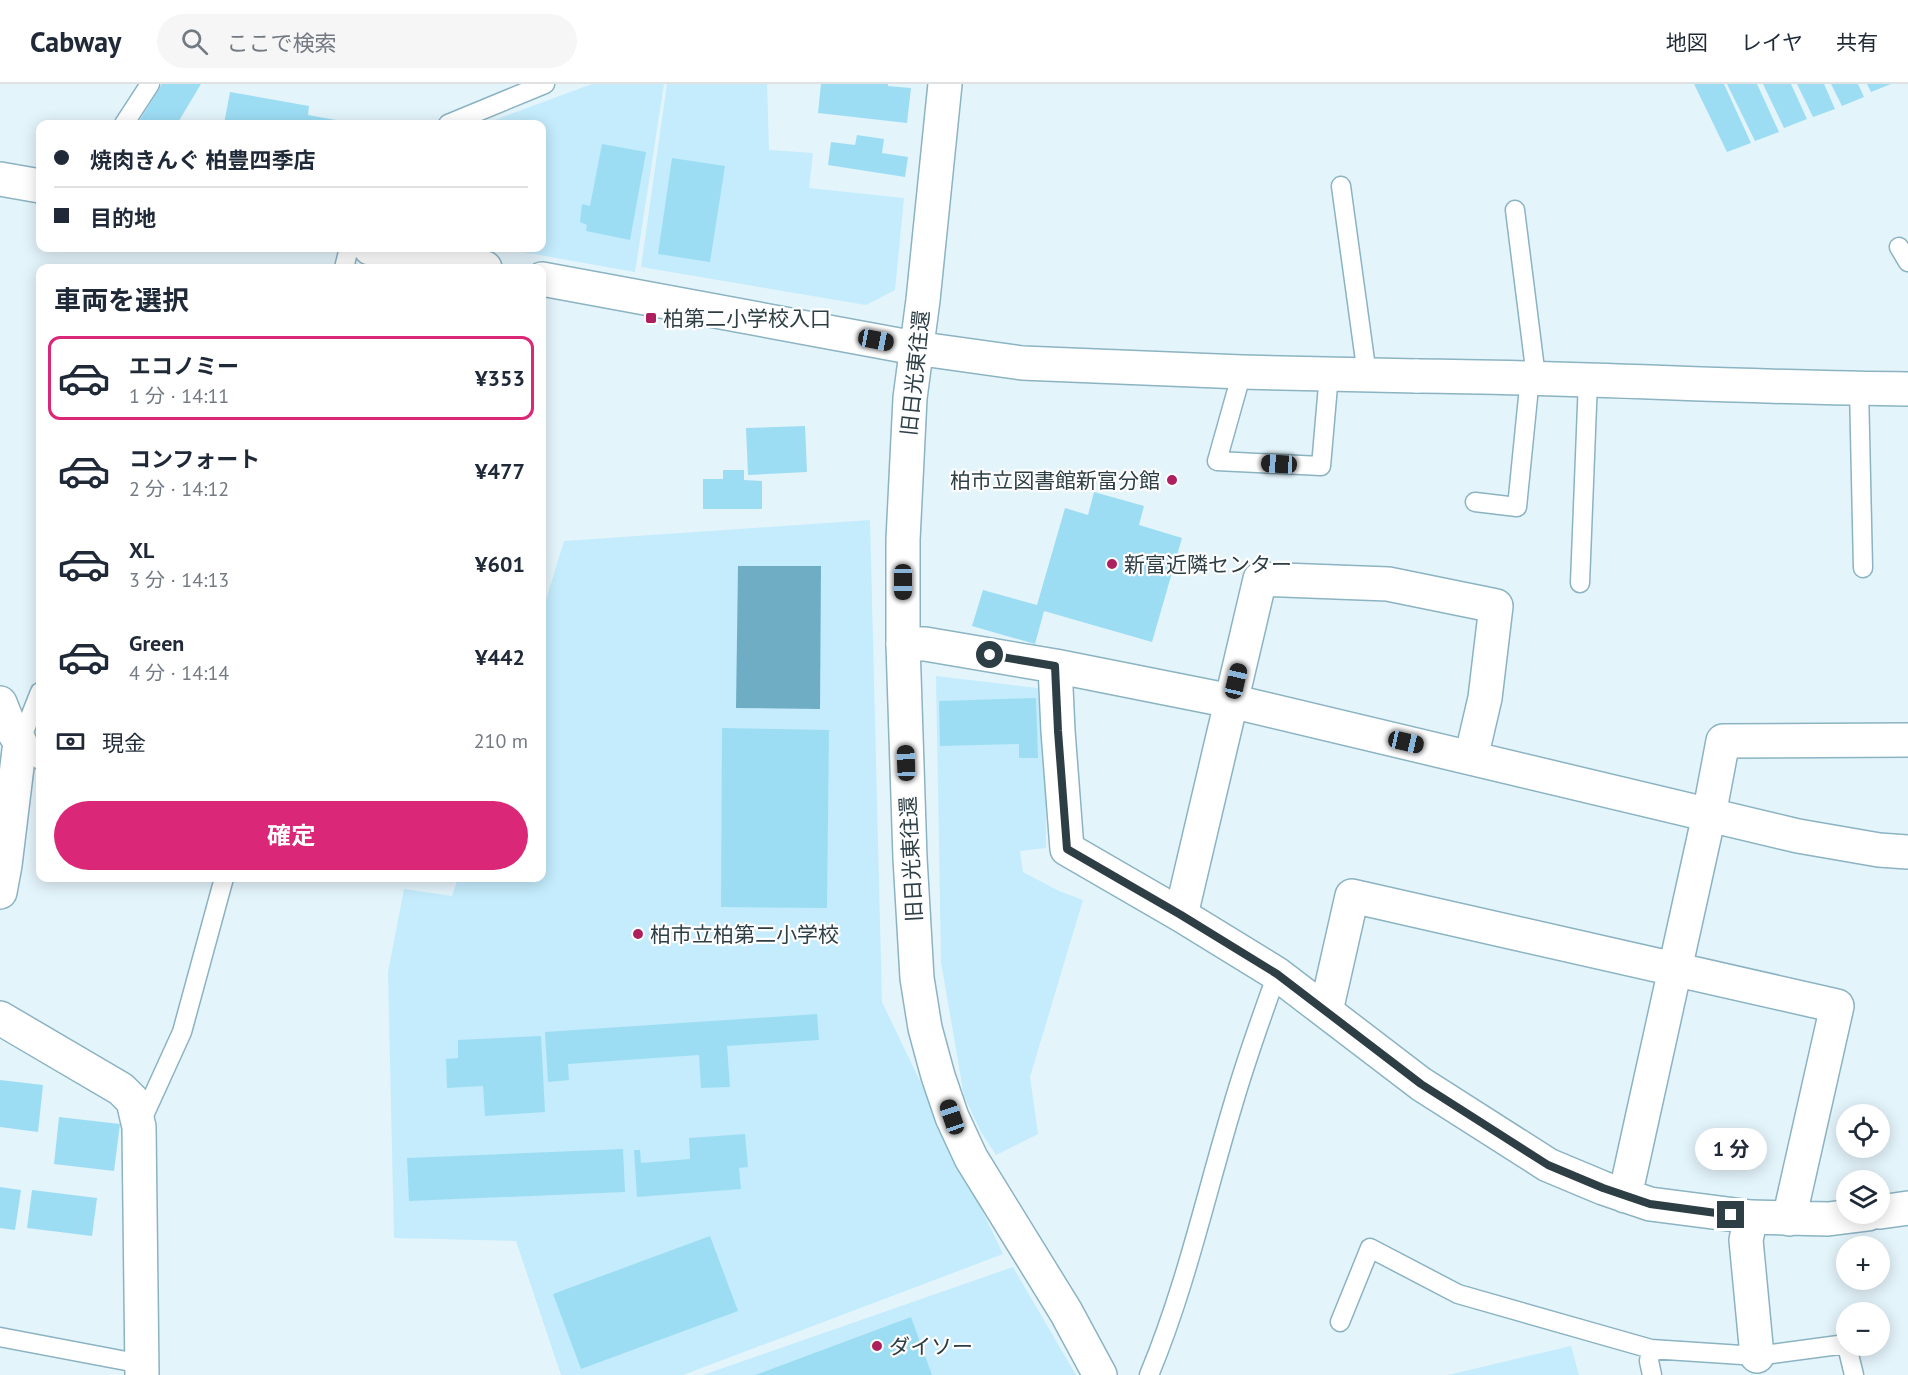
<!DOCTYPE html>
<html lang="ja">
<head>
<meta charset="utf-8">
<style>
  body { margin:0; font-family:"PT Sans","Noto Sans JP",sans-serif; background:#f6f6f7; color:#1f2937; height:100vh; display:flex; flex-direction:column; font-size:22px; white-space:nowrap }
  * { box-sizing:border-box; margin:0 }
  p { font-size:20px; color:#747a83 }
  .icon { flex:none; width:33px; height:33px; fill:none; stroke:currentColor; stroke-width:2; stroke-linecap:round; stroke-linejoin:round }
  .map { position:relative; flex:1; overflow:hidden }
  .side { position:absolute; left:36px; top:180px; width:510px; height:618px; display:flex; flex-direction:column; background:#fff; border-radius:12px; box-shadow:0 3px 15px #0003 }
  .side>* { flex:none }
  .hud { position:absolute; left:36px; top:36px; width:510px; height:132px; border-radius:12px; box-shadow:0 3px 15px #0003; display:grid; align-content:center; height:132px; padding:0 18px; background:#fff }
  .tools { position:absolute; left:1836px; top:1020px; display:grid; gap:12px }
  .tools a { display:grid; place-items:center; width:54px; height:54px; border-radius:50%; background:#fff; box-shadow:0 3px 15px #0003; font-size:30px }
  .end { position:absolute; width:27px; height:27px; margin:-14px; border:8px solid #2d3e45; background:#fff; box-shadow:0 0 0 3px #fff }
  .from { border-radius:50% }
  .bubble { position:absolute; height:42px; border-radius:21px; background:#fff; box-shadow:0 3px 15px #0003; font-size:20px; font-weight:700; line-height:42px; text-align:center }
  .car { position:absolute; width:18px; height:36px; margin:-18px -9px; border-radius:8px; box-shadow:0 0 4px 2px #0007; background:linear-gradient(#222 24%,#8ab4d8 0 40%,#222 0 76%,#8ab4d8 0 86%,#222 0) }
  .hud b { display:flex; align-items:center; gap:21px; height:57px; font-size:22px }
  .hud b+b { border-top:2px solid #e0e1e3 }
  .hud i { width:15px; height:15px; background:#1f2937 }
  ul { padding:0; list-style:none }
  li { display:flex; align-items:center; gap:18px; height:84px; margin:0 12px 9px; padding:0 6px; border:3px solid transparent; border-radius:12px }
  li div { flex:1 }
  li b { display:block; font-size:22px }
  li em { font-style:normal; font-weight:700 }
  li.current { border-color:#db2777 }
  li>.icon { width:54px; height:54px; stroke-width:1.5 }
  h2 { padding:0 18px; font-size:27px; line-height:72px }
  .pay { display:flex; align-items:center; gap:15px; height:66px; padding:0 18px; font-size:22px }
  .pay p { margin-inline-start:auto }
  .action { display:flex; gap:12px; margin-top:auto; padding:12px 18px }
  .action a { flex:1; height:69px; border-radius:36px; background:#db2777; color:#fff; font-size:24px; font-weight:700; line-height:69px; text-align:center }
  header { display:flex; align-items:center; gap:36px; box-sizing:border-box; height:84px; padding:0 30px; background:#fff; border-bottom:2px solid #e0e1e3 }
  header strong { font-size:28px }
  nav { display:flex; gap:33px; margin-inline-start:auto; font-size:21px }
  .search { width:420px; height:54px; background:#f6f6f7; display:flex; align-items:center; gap:15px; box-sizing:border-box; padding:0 21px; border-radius:33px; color:#747a83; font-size:22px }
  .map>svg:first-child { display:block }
  .built { fill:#c4ecfc }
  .water { fill:#6fadc4 }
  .building { fill:#9dddf4 }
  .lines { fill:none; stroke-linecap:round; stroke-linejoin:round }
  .service-casing { stroke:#8bb3c2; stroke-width:21 }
  .minor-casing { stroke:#8bb3c2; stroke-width:36 }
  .tertiary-casing { stroke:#8bb3c2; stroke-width:36 }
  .service { stroke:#fff; stroke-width:18 }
  .minor { stroke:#fff; stroke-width:33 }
  .tertiary { stroke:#fff; stroke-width:33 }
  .route { stroke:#2d3e45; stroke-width:8 }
  .poi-dot { fill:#ad205d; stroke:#fefefe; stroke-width:2 }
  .labels { text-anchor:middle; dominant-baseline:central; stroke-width:4.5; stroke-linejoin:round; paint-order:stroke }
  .poi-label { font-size:21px; fill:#2d3e45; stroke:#fefefe; text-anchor:start }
  .street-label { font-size:21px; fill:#2d3e45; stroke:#fefefe }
</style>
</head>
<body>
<header>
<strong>Cabway</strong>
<div class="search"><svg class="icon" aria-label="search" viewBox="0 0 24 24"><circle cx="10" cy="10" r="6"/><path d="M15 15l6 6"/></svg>ここで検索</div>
<nav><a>地図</a><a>レイヤ</a><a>共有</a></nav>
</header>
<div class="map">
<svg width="1908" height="1291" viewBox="0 0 1908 1291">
  <rect width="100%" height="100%" fill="#e4f4fb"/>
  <path class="built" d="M592,0H664L635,188L500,164H542V40H484Z
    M667,0H767L769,66L813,69L809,104L904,114L895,206L866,221L641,183Z
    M870,436L882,918L1003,1170L683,1291H561L516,1157L394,1154L388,888L404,805L452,812L458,794H542V529L564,457Z
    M936,592L1045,605L1046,764L1020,767L1023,788L1059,807L1083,816L1030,993L1038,1050L996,1071L981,1048L964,1012L941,878Z
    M1013,1183L1076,1291H703Z
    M1571,1262L1579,1291H1448Z"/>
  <path class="water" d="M738,482H821L820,625L736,624Z"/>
  <path class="building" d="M162,0H201L177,40H140L138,39Z
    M821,0H888V2L911,4L907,39L818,29Z
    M1694,0H1724L1751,59L1727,68Z
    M1727,0H1757L1779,48L1755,57Z
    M1763,0H1791L1807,35L1784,44Z
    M1797,0H1824L1835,25L1813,33Z
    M1831,0H1858L1864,13L1842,22Z
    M1867,0H1891L1871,8Z
    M230,8L309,22L308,31L336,36L335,40H224Z
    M857,51L884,55L882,69L908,73L905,93L828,81L831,58L855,61Z
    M602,60L646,68L630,156L586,147L587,141L580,138L582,120L590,122Z
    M672,74L725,82L710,178L658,170Z
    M805,342L807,388L748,391L746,344Z
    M723,386H744V396L762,397V425H703V395H723Z
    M1094,408L1144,422L1139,441L1182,454L1152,558L1044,527L1035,560L972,542L983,506L1037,521L1065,424L1088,431Z
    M1036,614L1038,674H1019V660L940,662L939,617Z
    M722,644L829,646L827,824L721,823Z
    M817,930L819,956L727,962L730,1003L701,1004L699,971L568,980L569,996L548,998L545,948Z
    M541,952L545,1028L485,1032L483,1002L447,1004L446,975L458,974V956Z
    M0,996L43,1001L38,1048L0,1043Z
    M59,1033L120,1040L114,1087L54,1080Z
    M745,1050L748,1083L739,1084L741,1105L637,1113L634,1066H640L641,1079L690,1075L689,1054Z
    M623,1065L625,1108L409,1117L407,1074Z
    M0,1103L21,1106L15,1146L0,1144Z
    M32,1106L97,1114L92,1152L27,1144Z
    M710,1152L738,1227L581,1285L553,1210Z
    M911,1233L932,1291H755Z"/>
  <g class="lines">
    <g class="service-casing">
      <path id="service" d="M124,40L150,0
        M448,40L545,0
        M1341,102L1367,291
        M1515,126L1536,293
        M1899,163L1908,178
        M344,184L349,164
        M1242,288L1217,377L1321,382L1329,290
        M1859,304L1863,484
        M1475,418L1517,423L1530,293
        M1580,499L1588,296
        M40,608L20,658L40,676
        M141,1038L182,948L224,794
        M1340,1238L1370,1164L1458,1210L1651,1265L1757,1272L1846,1260
        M0,1253L142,1280
        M1847,1262L1854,1291
        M1651,1265L1649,1277L1652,1291
        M1149,1291C1185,1205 1205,1114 1232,1024C1245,979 1261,934 1277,890"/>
    </g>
    <g class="minor-casing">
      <path id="minor" d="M1417,292C1581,293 1744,304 1908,305
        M903,560H925L1055,582L1231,617L1798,752L1879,766L1908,768
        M1055,582L1058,647L1067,765L1181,831L1277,890L1421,1000L1548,1081L1603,1104L1650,1120L1751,1133L1828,1135L1868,1130
        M0,619L8,639L20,658L5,781L0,808
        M1181,831L1260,495L1388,500L1496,522L1485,614L1471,674
        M1326,927L1352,812L1837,922L1789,1135
        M0,934L121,1005L133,1017L139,1043L142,1291
        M1625,1112L1709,731L1723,657L1908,656
        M1880,1128L1908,1124
        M1751,1133L1746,1156L1757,1272"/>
    </g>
    <g class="tertiary-casing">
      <path id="tertiary" d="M945,0L923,216L910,314L903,456V560L910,774L917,894L925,944L938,992L952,1033L971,1074L1066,1228L1100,1291
        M0,95L40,102
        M370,164L485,184
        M542,195L915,264L1022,279L1242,288L1417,292"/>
    </g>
    <use href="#service" class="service"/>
    <use href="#minor" class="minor"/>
    <use href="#tertiary" class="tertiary"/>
  </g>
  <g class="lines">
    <path class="route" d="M990,571L1055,582L1058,647L1067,765L1181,831L1277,890L1421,1000L1548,1081L1603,1104L1650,1120L1731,1131"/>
  </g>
  <g class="poi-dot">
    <rect x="645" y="228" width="12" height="12" rx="3"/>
    <circle cx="1172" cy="396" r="6"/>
    <circle cx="1112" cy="480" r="6"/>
    <circle cx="638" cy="850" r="6"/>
    <circle cx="877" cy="1262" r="6"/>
  </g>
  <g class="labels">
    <g class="poi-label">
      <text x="663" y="234">柏第二小学校入口</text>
      <text x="1160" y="396" text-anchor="end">柏市立図書館新富分館</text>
      <text x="1124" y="480">新富近隣センター</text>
      <text x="650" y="850">柏市立柏第二小学校</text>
      <text x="889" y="1262">ダイソー</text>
    </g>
    <g class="street-label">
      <text transform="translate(915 289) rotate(-84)">旧日光東往還</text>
      <text transform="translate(911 775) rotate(-93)">旧日光東往還</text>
    </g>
  </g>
</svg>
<div class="tools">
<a><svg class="icon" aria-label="locate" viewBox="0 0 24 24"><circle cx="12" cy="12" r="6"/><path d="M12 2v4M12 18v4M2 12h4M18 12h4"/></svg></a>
<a><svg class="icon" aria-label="layers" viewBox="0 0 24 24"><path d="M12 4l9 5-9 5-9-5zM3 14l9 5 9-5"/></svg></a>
<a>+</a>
<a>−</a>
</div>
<i class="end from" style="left:990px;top:571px"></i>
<i class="end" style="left:1731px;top:1131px"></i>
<div class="bubble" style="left:1695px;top:1044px;width:72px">1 分</div>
<i class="car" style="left:876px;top:256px;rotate:101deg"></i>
<i class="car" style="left:1279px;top:380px;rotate:273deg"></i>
<i class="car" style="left:903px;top:498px;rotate:180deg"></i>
<i class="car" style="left:1236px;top:597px;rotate:13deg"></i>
<i class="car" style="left:1406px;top:658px;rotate:103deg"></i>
<i class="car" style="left:906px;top:679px;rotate:358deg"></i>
<i class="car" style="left:952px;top:1033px;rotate:341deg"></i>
<div class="hud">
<b><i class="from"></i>焼肉きんぐ 柏豊四季店</b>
<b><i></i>目的地</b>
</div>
<section class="side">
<h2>車両を選択</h2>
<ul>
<li class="current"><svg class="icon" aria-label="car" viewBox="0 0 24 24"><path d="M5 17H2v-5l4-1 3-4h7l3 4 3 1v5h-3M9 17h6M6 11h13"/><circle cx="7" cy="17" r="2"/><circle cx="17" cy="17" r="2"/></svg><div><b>エコノミー</b><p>1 分 · 14:11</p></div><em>¥353</em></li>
<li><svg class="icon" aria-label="car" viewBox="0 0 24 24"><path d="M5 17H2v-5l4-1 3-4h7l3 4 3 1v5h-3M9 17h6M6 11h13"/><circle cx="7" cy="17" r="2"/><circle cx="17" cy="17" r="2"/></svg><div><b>コンフォート</b><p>2 分 · 14:12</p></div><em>¥477</em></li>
<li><svg class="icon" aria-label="car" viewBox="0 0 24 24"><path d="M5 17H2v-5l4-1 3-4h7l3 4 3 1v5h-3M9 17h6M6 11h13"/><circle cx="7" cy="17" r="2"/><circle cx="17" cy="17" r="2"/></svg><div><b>XL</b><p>3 分 · 14:13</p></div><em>¥601</em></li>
<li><svg class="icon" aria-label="car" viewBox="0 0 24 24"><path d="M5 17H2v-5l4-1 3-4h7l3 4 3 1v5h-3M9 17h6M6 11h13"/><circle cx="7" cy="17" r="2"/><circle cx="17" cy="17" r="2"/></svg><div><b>Green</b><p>4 分 · 14:14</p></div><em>¥442</em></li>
</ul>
<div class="pay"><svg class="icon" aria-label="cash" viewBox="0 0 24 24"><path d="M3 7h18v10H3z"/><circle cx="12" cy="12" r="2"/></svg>現金<p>210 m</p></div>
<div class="action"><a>確定</a></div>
</section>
</div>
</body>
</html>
